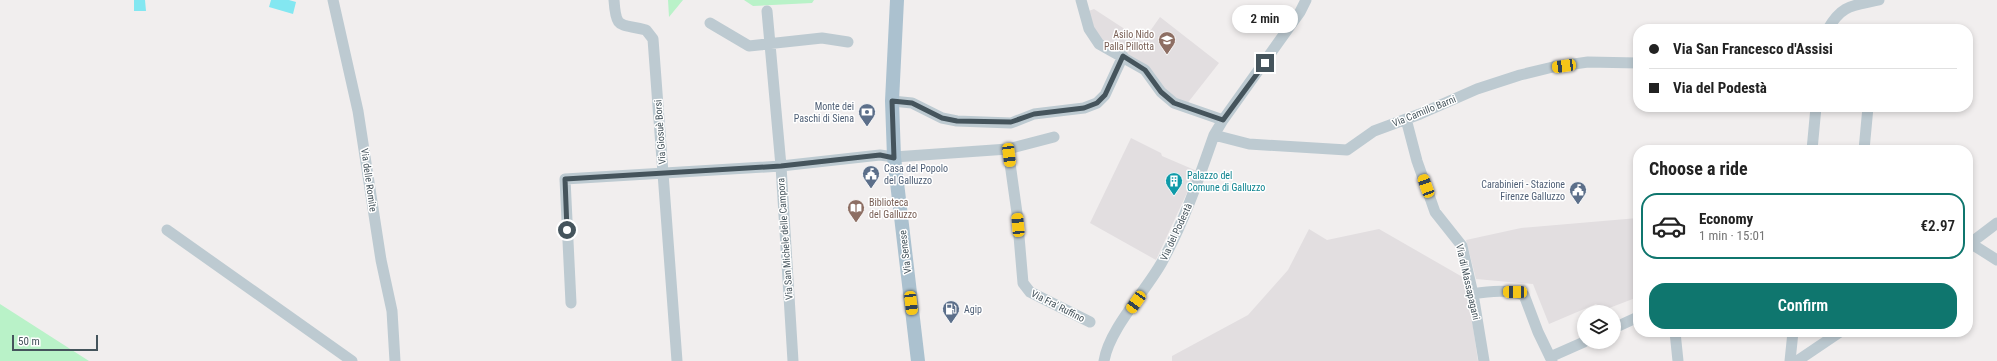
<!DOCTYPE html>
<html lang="en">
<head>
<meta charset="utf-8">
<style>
  body { margin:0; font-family:"Roboto Condensed",sans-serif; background:#f2f2f2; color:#222; height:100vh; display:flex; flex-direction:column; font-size:15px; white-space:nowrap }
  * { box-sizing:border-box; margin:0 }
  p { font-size:13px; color:#767676 }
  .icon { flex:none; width:22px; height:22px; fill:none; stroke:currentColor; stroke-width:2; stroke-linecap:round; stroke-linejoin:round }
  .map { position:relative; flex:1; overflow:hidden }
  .side { position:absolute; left:1633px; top:145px; width:340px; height:192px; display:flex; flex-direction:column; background:#fff; border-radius:16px; box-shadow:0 2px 6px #0003 }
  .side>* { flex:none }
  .banner { position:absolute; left:1633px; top:24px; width:340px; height:88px; border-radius:16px; box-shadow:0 2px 6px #0003; display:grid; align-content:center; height:88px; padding:0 16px; background:#fff }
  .tools { position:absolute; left:1577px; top:305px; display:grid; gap:8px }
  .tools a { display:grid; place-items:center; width:44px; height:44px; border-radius:50%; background:#fff; box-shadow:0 2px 6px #0003; font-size:20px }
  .scale { position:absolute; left:12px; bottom:10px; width:86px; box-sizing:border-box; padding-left:4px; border:2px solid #45545c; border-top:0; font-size:11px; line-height:14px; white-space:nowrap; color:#45545c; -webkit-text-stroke:3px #fff; paint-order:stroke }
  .end { position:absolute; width:18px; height:18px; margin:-9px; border:5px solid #45545c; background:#fff; box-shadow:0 0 0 2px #fff }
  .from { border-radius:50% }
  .bubble { position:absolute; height:28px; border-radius:14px; background:#fff; box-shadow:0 2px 6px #0003; font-size:13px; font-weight:600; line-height:28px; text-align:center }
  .car { position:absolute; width:12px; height:24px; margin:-12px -6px; border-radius:5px; box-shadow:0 0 3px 1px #0007; background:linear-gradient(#f5c518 24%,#345 0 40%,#f5c518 0 76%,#345 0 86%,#f5c518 0) }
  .banner b { display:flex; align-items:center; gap:14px; height:38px; font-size:15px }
  .banner b+b { border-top:1px solid #e0e0e0 }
  .banner i { width:10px; height:10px; background:#222 }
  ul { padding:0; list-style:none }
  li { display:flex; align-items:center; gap:12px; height:66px; margin:0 8px 6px; padding:0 8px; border:2px solid transparent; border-radius:16px }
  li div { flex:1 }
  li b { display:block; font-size:15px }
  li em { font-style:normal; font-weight:600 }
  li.current { border-color:#0f766e }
  li>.icon { width:36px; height:36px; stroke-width:1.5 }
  h2 { padding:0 16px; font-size:18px; line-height:48px }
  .action { display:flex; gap:8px; margin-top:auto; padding:8px 16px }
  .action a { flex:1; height:46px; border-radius:16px; background:#0f766e; color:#fff; font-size:16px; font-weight:600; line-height:46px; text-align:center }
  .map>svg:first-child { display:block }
  .education { fill:#e2dee0 }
  .green { fill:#b9f2c8 }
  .water { fill:#83e7f1 }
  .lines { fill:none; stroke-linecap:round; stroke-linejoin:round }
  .minor { stroke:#bdcad1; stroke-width:11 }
  .major { stroke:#abc1cf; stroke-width:14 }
  .route { stroke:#45545c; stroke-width:5 }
  .labels { text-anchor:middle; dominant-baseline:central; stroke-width:3; stroke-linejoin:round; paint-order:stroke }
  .education-label { font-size:10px; fill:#785e54; stroke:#fff; text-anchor:end }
  .service-label { font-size:10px; fill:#4e5e75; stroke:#fff; text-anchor:end }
  .street-label { font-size:10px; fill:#45545c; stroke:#fff }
  .culture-label { font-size:10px; fill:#0d838f; stroke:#fff; text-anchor:start }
</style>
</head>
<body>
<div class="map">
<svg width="1997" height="361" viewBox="0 0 1997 361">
  <rect width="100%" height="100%" fill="#f1eeee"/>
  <path class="education" d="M1094,9L1143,41L1160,17L1219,63L1186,105L1169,95L1103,42L1095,31L1086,12Z
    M1131,138L1161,153L1162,156L1197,171L1156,260L1090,223Z
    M1638,218V297L1604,310L1596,304L1549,324L1533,284L1476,279L1466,240L1521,228Z
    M1309,229L1327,240L1379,229L1466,279L1478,361H1172V356L1248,315L1288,270Z"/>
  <path class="green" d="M668,0H683L669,17Z
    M744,0H814L812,3L753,6Z
    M0,304L89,361H0Z"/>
  <path class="water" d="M134,0H145L146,11H134Z
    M271,0H289L296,2L293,14L269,7Z"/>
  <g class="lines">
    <path class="minor" d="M333,0L358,111L381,260L392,311L395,361
      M614,0C616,31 620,23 646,30L653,39L677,361
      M1081,0L1089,29L1099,44L1145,70L1161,92L1174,103L1223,120
      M767,11L781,166L793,361
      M710,23L749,46L822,38L848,42
      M1828,29C1842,4 1853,6 1879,0
      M892,101L912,103L942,118L957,121L1011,123L1034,114L1084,108L1097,103L1105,95L1123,56
      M1406,119L1417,161L1435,212L1462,246L1473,294L1484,361
      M1214,135L1249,144L1347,150L1374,131L1420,114L1477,89L1520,75L1553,67L1588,62L1638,63
      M1008,149L1017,213L1023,283L1030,292L1090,322
      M1812,150L1816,107
      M1864,150L1868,107
      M167,230L352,361
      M1970,243L1997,260
      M1968,245L1997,223
      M1473,294C1489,291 1508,289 1524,295L1538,332L1552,361
      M571,303L565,179L781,166L880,155L894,157L1008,149L1054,137
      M1614,328L1638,317
      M1675,332L1678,361
      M1550,357L1584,342
      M1104,361C1109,329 1146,291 1162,262C1184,222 1199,178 1214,135L1223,120L1300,12L1306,0
      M1790,361L1793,332
      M1797,361L1840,332"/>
    <path class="major" d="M897,0L892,101L894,157L918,361"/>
  </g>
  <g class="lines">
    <path class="route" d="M567,230L565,179L781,166L880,155L894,158L892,101L912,103L942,118L957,121L1011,122L1034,114L1084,108L1097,103L1105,95L1123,56L1145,70L1161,92L1174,103L1223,120L1265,63"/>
  </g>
  <defs>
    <g id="school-pin" transform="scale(0.9)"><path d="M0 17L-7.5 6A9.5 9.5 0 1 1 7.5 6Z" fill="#8d6e63" stroke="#fff"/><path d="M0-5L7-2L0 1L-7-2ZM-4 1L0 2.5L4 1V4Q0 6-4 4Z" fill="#fff"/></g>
    <g id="bank-pin" transform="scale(0.9)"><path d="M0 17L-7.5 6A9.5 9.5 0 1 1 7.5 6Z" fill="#5c6f8a" stroke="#fff"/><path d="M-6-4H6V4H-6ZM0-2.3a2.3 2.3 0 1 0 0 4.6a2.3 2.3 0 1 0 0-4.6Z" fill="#fff"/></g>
    <g id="civic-pin" transform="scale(0.9)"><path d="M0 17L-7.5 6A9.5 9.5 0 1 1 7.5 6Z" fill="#5c6f8a" stroke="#fff"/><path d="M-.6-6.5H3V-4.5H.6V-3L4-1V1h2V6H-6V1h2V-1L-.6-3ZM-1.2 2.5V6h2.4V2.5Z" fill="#fff"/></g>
    <g id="building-pin" transform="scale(0.9)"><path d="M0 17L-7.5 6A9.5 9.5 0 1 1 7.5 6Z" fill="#0f9aa8" stroke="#fff"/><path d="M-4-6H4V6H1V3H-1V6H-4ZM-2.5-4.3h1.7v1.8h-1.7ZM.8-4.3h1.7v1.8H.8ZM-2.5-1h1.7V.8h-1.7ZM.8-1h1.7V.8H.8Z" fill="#fff"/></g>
    <g id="library-pin" transform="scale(0.9)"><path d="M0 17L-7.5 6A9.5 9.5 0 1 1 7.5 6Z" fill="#8d6e63" stroke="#fff"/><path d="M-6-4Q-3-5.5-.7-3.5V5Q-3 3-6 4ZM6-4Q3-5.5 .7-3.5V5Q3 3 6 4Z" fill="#fff"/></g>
    <g id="fuel-pin" transform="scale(0.9)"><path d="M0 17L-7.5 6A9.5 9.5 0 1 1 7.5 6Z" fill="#5c6f8a" stroke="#fff"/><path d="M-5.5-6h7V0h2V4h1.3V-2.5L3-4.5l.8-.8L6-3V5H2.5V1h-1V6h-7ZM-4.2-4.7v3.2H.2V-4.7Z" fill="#fff"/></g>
  </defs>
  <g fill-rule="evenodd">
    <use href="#school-pin" x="1167" y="40"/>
    <use href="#bank-pin" x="867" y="112"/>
    <use href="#civic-pin" x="871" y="174"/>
    <use href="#building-pin" x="1174" y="181"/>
    <use href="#civic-pin" x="1578" y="190"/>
    <use href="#library-pin" x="856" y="208"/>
    <use href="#fuel-pin" x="951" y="309"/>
  </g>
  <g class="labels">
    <g class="education-label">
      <text x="1154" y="34">Asilo Nido<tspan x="1154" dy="12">Palla Pillotta</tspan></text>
      <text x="869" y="202" text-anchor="start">Biblioteca<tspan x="869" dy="12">del Galluzzo</tspan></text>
    </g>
    <g class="service-label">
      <text x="854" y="106">Monte dei<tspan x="854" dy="12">Paschi di Siena</tspan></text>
      <text x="884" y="168" text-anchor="start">Casa del Popolo<tspan x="884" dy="12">del Galluzzo</tspan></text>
      <text x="1565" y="184">Carabinieri - Stazione<tspan x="1565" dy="12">Firenze Galluzzo</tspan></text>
      <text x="964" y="309" text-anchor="start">Agip</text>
    </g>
    <g class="street-label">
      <text transform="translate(1424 111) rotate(-22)">Via Camillo Barni</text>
      <text transform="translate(660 132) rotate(-94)">Via Giosuè Borsi</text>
      <text transform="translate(369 180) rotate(82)">Via delle Romite</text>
      <text transform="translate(1176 232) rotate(-65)">Via del Podestà</text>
      <text transform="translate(785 239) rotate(-94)">Via San Michele delle Campora</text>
      <text transform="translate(905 252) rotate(-97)">Via Senese</text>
      <text transform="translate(1468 282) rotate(77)">Via di Massapagani</text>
      <text transform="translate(1058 306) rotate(27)">Via Fra' Ruffino</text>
    </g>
    <g class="culture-label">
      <text x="1187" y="175">Palazzo del<tspan x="1187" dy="12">Comune di Galluzzo</tspan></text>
    </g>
  </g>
</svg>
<div class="tools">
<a><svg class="icon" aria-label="layers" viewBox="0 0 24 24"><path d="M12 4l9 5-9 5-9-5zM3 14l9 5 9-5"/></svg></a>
</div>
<div class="scale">50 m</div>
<i class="end from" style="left:567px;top:230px"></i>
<i class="end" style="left:1265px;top:63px"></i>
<div class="bubble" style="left:1232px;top:5px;width:66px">2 min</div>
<i class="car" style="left:1564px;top:66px;rotate:262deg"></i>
<i class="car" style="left:1009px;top:155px;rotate:173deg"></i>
<i class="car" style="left:1426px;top:186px;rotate:340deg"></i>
<i class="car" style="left:1018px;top:225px;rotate:355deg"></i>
<i class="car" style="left:1515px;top:292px;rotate:271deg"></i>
<i class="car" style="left:1136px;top:302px;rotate:215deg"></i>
<i class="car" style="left:911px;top:303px;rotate:173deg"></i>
<div class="banner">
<b><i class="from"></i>Via San Francesco d'Assisi</b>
<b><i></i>Via del Podestà</b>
</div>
<section class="side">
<h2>Choose a ride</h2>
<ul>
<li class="current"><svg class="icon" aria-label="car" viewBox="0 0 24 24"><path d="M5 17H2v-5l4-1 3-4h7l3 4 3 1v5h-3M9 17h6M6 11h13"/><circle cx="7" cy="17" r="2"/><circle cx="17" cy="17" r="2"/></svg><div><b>Economy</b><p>1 min · 15:01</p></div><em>€2.97</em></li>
</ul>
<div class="action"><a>Confirm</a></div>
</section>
</div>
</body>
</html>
